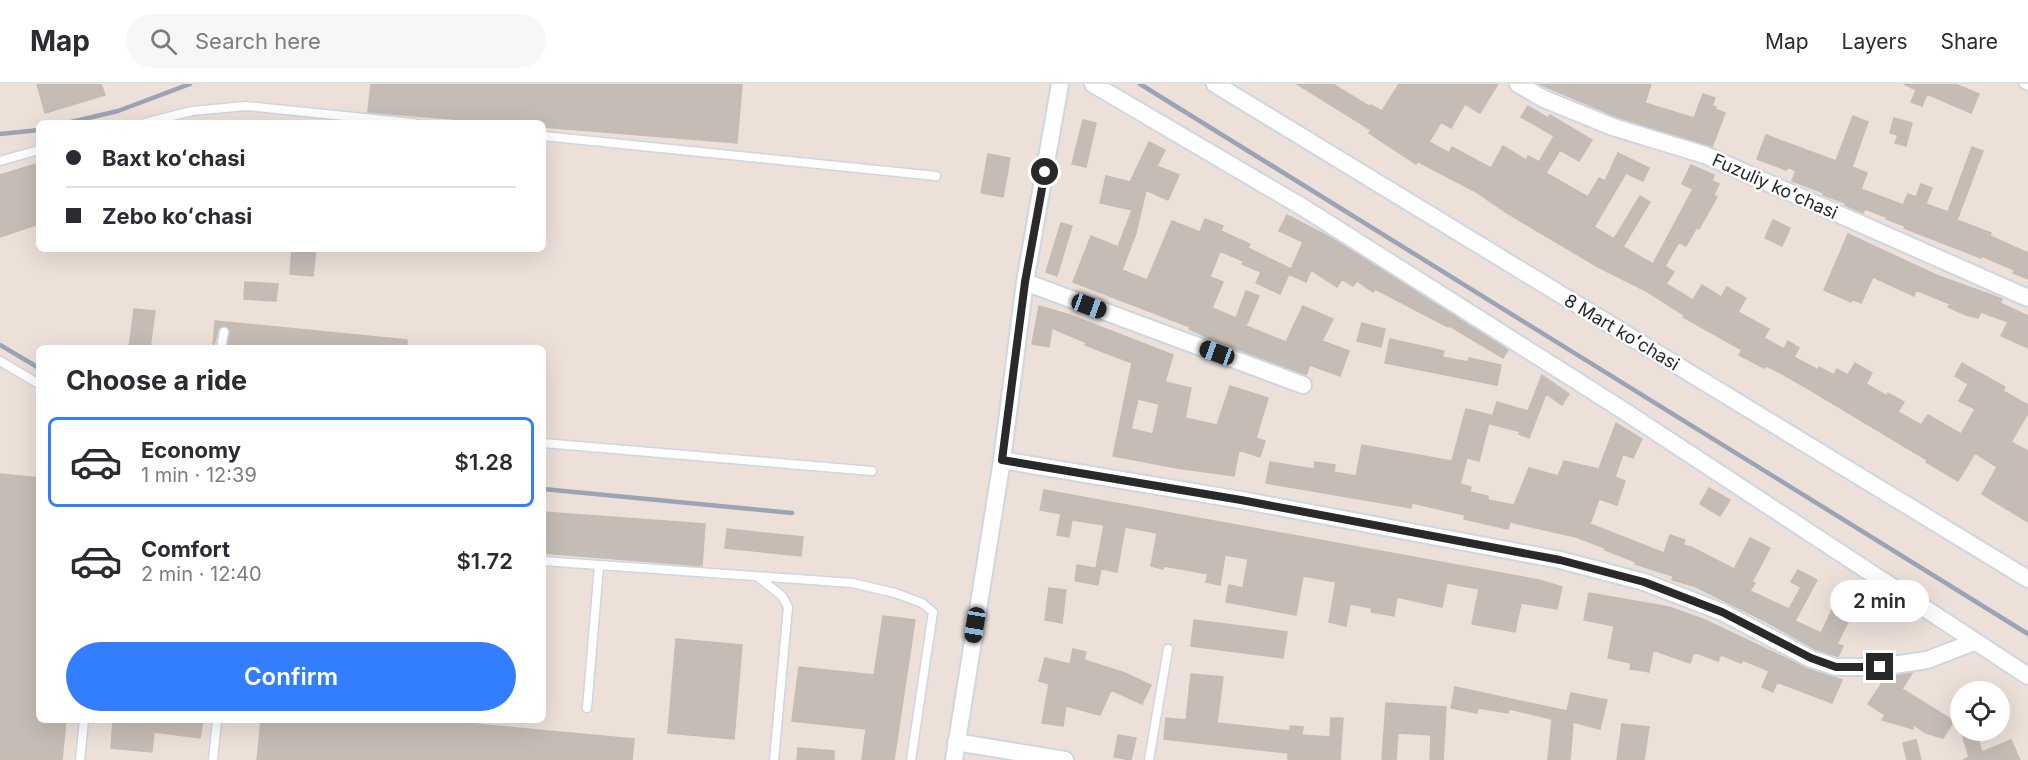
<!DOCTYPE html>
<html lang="en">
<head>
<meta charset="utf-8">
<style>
  body { margin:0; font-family:Inter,sans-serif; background:#f7f7f7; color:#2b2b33; height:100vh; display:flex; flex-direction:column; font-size:22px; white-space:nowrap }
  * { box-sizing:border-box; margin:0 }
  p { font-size:20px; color:#7c7c81 }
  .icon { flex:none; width:33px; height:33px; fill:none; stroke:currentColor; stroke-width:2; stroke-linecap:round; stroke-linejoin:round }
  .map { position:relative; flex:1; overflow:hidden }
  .panel { position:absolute; left:36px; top:261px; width:510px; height:378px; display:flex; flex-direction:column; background:#fff; border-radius:9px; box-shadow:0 6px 24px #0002 }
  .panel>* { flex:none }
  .hud { position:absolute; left:36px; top:36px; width:510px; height:132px; border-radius:9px; box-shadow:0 6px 24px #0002; display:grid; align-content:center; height:132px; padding:0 30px; background:#fff }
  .controls { position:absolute; left:1950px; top:597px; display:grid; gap:12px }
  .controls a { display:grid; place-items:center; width:60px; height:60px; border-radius:50%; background:#fff; box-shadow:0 6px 24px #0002; font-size:30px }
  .end { position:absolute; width:27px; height:27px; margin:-14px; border:8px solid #292929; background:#fff; box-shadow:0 0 0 3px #fff }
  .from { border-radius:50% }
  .bubble { position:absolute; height:42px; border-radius:21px; background:#fff; box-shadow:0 6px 24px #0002; font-size:20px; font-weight:600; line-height:42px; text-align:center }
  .car { position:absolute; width:18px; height:36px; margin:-18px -9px; border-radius:8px; box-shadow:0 0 4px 2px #0007; background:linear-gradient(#222 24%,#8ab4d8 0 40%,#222 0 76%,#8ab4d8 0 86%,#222 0) }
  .hud b { display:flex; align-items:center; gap:21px; height:57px; font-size:22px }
  .hud b+b { border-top:2px solid #e1e1e2 }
  .hud i { width:15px; height:15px; background:#2b2b33 }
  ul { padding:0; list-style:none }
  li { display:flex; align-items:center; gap:18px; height:90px; margin:0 12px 9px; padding:0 18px; border:3px solid transparent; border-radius:9px }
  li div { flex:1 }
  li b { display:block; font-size:22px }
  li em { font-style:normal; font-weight:600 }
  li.current { border-color:#337eff }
  li>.icon { width:54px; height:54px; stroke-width:1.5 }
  h2 { padding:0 30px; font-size:27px; line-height:72px }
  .primary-button { display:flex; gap:12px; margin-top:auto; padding:12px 30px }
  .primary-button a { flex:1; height:69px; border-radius:36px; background:#337eff; color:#fff; font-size:24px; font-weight:600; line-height:69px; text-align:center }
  header { display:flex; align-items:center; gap:36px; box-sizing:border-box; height:84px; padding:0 30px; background:#fff; border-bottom:2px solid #e1e1e2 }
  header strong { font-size:28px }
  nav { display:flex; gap:33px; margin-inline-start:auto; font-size:21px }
  .search { width:420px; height:54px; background:#f7f7f7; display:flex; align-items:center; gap:15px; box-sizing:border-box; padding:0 21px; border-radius:33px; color:#7c7c81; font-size:22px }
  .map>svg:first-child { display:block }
  .building { fill:#c4bcb5; stroke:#c7bcb3; stroke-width:1.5; fill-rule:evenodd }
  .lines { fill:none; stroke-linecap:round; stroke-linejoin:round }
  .lane-casing { stroke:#ced6e3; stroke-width:11 }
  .street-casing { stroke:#ced6e3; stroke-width:20 }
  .lane { stroke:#fff; stroke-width:8 }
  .street { stroke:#fff; stroke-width:16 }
  .rail { stroke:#9ba4b5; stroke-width:4.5 }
  .route { stroke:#292929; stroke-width:8 }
  .labels { text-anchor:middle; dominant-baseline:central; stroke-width:5; stroke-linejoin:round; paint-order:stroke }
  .street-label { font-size:18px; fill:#292929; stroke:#fff }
</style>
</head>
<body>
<header>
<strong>Map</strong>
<div class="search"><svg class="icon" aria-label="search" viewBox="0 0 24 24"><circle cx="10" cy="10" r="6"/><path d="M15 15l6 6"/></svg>Search here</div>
<nav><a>Map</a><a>Layers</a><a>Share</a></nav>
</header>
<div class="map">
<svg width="2028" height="676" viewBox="0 0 2028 676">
  <rect width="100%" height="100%" fill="#ece0d9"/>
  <path class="building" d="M37,0H101L105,11L45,29Z
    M371,0H742L737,59L543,43V39H501L368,28Z
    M1297,0H1333L1370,23L1371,21L1382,27L1399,0H1498L1480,29L1465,20L1451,44L1441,38L1429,58L1449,69L1452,63L1491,84L1503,62L1526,76L1528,72L1539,78L1554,52L1521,33L1528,22L1548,34L1550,31L1592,56L1579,77L1560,66L1546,89L1588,113L1599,94L1605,97L1618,69L1649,84L1643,97L1626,89L1594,143L1614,155L1640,112L1650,118L1623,163L1653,180L1693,105L1682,100L1691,81L1714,91L1712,97L1719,100L1714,111L1717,113L1699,145L1697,143L1686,162L1679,158L1665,182L1674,188L1666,200L1693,216L1702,201L1721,213L1727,203L1746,214L1738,228L1769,245L1764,254L1784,265L1788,257L1799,264L1794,273L1818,286L1819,283L1834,291L1837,285L1848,291L1855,279L1872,289L1866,300L1887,312L1888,309L1904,318L1898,328L1921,341L1928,331L1961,350L1975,325L1959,317L1968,300L1955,292L1962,279L2005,303L2003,307L2028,321V329L2011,358L2028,367V438L1982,410L1997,383L1975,369L1958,397L1926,378L1927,376L1807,304L1775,286L1766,282L1764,284L1739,271L1742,266L1683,233L1684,231L1648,208L1598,183L1507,129L1476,108L1417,77L1416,80L1369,49L1371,46Z
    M1539,0H1651L1645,19L1694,34L1703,10L1715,14L1712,22L1716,23L1715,25L1725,29L1712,63L1617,33Z
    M1904,0H1955L1979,10L1971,29L1927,10L1922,22L1911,18L1916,6Z
    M1853,32L1868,38L1852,83L1867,89L1861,105L1903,121L1908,110L1916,113L1921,100L1932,104L1926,120L1948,128L1972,63L1983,67L1957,136L1991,149L1990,152L2028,169V195L2013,189L2014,186L1982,172L1981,174L1904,144L1905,142L1886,135V133L1865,125L1863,129L1845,121V119L1823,111L1824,109L1792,97L1796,87L1788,83L1786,86L1757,75L1766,51L1836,77Z
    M1894,34L1912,39L1906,62L1895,59L1898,51L1890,49Z
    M1083,36L1096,39L1086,83L1072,80Z
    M1149,58L1165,66L1157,82L1179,91L1168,116L1146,106L1136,149L1122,186L1147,196L1172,137L1200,148L1205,135L1223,142L1221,147L1250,160L1248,164L1291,185L1303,158L1279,147L1287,131L1335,156L1508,266L1503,274L1448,241V243L1375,205L1373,208L1357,197L1353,202L1342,195L1337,203L1311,186L1306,198L1289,190L1280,210L1256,199L1261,188L1242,180L1243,177L1220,167L1210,193L1223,198L1212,224L1236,234L1246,207L1259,212L1246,242L1286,258L1303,222L1333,235L1322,257L1349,267L1340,292L1310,281L1306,291L1215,257L1189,245L1190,243L1073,198L1091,152L1118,163L1132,126L1100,119L1106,92L1130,98Z
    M988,70L1010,74L1003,113L981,109Z
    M39,79V140L0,153V91Z
    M1773,136L1790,144L1782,162L1765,154Z
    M1061,139L1072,142L1057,192L1046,188Z
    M1848,150L1936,191L2002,215L2000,219L2028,232V264L2001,252L2008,238L1981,228L1978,234L1966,231L1948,223L1950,220L1916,206L1914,212L1873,193L1861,219L1852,215L1851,218L1824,206Z
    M292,165H316L313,192L290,190Z
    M245,198L278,200L276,217L244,215Z
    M1039,222L1070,231L1173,271L1165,298L1191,304L1185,334L1217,341L1230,302L1268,314L1256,354L1265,357L1260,373L1239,366L1234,392L1177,384L1113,372L1132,279L1085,261L1087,259L1052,244L1049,263L1032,260ZM1138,315L1159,320L1153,350L1131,345Z
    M134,225L155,227L150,264H129Z
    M215,237L407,256V264H227L230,246L225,242L219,244L213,263Z
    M1362,239L1385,245L1381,263L1357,257Z
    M1390,255L1444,267L1442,273L1468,278L1469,274L1501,281L1497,301L1385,279Z
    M1542,291L1569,310L1562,321L1546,310L1529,354L1519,350L1520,348L1518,347L1490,340L1497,318L1528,327Z
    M1466,325L1491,331L1479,377L1467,374L1460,400L1471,403L1470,408L1488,412V416L1514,421L1529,384L1558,392L1564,377L1599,385L1616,339L1642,355L1633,374L1623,370L1615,393L1625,397L1617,421L1599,415L1590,440L1664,469L1670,451L1685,456L1683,461L1691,463L1734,485L1750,454L1770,464L1752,498L1755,499L1750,507L1789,525L1801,503L1791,498L1798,486L1817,496L1795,537L1821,549L1840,509L1858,518L1837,560L1843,562L1838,573L1815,565L1765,537L1694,502L1672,496L1673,492L1635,480L1636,478L1605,466V464L1576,453L1510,438L1508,445L1464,435L1465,431L1412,419L1411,424L1266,399L1270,378L1314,385L1315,378L1335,381L1334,388L1356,392L1362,361L1452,377Z
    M0,390L39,394V636H66L62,676H0Z
    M1709,404L1730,416L1720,432L1700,420Z
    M1044,406L1539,496L1562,503L1557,525L1521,519L1515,548L1472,540L1479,505L1447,499L1442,523L1397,513L1394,532L1371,528L1372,524L1350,520L1346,542L1329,538L1336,498L1303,492L1296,531L1226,518L1229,501L1243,504L1248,475L1225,471L1220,501L1206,498L1208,490L1164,482L1163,485L1151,482L1157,449L1125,443L1117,488L1096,484L1104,441L1072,436L1069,453L1057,451L1061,430L1040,426Z
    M543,428L705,440L702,482L543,469Z
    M727,445L803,453L801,472L725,464Z
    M1077,481L1101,485L1098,501L1075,497Z
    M1049,504L1066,506L1062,539L1045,536Z
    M1589,509L1669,523L1705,536L1806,584L1842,596L1832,619L1777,598L1773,608L1762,603L1769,587L1743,576L1741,579L1721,571L1718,577L1694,568L1690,579L1653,566L1649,588L1630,585L1631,579L1608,574L1614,542L1584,536Z
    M883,532L915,536L894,676H862L866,645L792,637L799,583L874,591Z
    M1194,536L1287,548L1283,574L1191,562Z
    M676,555L742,561L734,655L668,649Z
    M1073,565L1086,568L1084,576L1125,589L1151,601L1142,620L1111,606L1100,631L1066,622L1063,642L1042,639L1049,600L1039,597L1045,574L1070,580Z
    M1912,589L1902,605L1954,637L1943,654L1926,649L1912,640L1913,645L1882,636L1885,631L1868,620L1886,593Z
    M1191,590L1223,593L1217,639L1290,647V642L1303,643L1302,651L1330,653L1331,634H1343L1340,676H1288V669L1164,655L1166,634L1186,636Z
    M1455,603L1567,627L1571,609L1607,616L1600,645L1573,638L1570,676H1548L1552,635L1509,625L1508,629L1478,624L1477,629L1451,624Z
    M1386,619L1446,623L1443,676H1430L1431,651L1398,649L1396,676H1382Z
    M113,636H203L200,654L154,648L152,668L111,664Z
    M261,636H453V638L634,655L632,676H257Z
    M1622,640L1649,643L1644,676H1617Z
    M1976,649L1982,668L2011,656L2020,676H1963L1969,673L1963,653Z
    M1118,651L1136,654L1131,676L1114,673Z
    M1916,656L1921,676H1907L1903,659Z
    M798,664L834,667V676H797Z"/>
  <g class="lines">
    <g class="lane-casing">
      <path id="lane" d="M2024,0L2028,2
        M145,39L192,27L246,22L413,39
        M543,52L936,92
        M0,77L39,66
        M221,264L224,248
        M0,277L39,300
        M543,359L872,387
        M543,477L852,499L895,509L922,519L933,528L911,676
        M758,493L782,512L788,523L774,676
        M587,624L599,482
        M80,676L84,636
        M213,676L217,636
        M1149,676L1168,565"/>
    </g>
    <g class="street-casing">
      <path id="street" d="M1093,0L1304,124L1618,323L2028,592
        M1215,0L2028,495
        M1518,0L1544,15L1613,43L1705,71L2028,214
        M1025,198L1303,301
        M1002,376L1241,416L1560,476L1644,498L1722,528L1811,575L1836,583H1880L1927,576L1974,558
        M956,658L1065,676
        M954,676L1002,376L1025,198L1060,0"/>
    </g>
    <use href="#lane" class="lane"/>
    <use href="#street" class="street"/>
    <path class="rail" d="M1140,0L2028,550
      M67,39L118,27L190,0
      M0,50L39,46
      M0,261L39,284
      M543,405L792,429"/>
  </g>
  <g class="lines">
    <path class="route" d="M1045,88L1025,198L1002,376L1241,416L1560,476L1644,498L1722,528L1811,574L1836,583H1880"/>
  </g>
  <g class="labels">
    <g class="street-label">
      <text transform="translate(1775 102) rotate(24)">Fuzuliy koʻchasi</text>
      <text transform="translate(1622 248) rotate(31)">8 Mart koʻchasi</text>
    </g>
  </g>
</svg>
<div class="controls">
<a><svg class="icon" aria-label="locate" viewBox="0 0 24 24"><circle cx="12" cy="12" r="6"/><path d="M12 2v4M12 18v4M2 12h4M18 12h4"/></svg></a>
</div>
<i class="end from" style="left:1045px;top:88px"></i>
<i class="end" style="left:1880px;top:583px"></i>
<div class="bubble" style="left:1830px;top:496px;width:99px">2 min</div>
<i class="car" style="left:1089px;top:222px;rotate:110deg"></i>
<i class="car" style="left:1217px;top:269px;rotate:290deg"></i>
<i class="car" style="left:975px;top:541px;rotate:189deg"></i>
<div class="hud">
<b><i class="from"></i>Baxt koʻchasi</b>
<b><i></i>Zebo koʻchasi</b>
</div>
<section class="panel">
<h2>Choose a ride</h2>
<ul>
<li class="current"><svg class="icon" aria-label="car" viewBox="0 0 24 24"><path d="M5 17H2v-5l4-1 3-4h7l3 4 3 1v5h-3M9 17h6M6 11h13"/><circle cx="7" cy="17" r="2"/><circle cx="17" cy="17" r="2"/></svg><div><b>Economy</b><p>1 min · 12:39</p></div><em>$1.28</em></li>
<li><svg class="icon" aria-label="car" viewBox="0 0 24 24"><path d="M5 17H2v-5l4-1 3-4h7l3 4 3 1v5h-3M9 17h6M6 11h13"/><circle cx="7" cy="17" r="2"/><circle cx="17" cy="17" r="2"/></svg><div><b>Comfort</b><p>2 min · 12:40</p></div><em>$1.72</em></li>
</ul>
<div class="primary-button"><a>Confirm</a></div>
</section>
</div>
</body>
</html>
